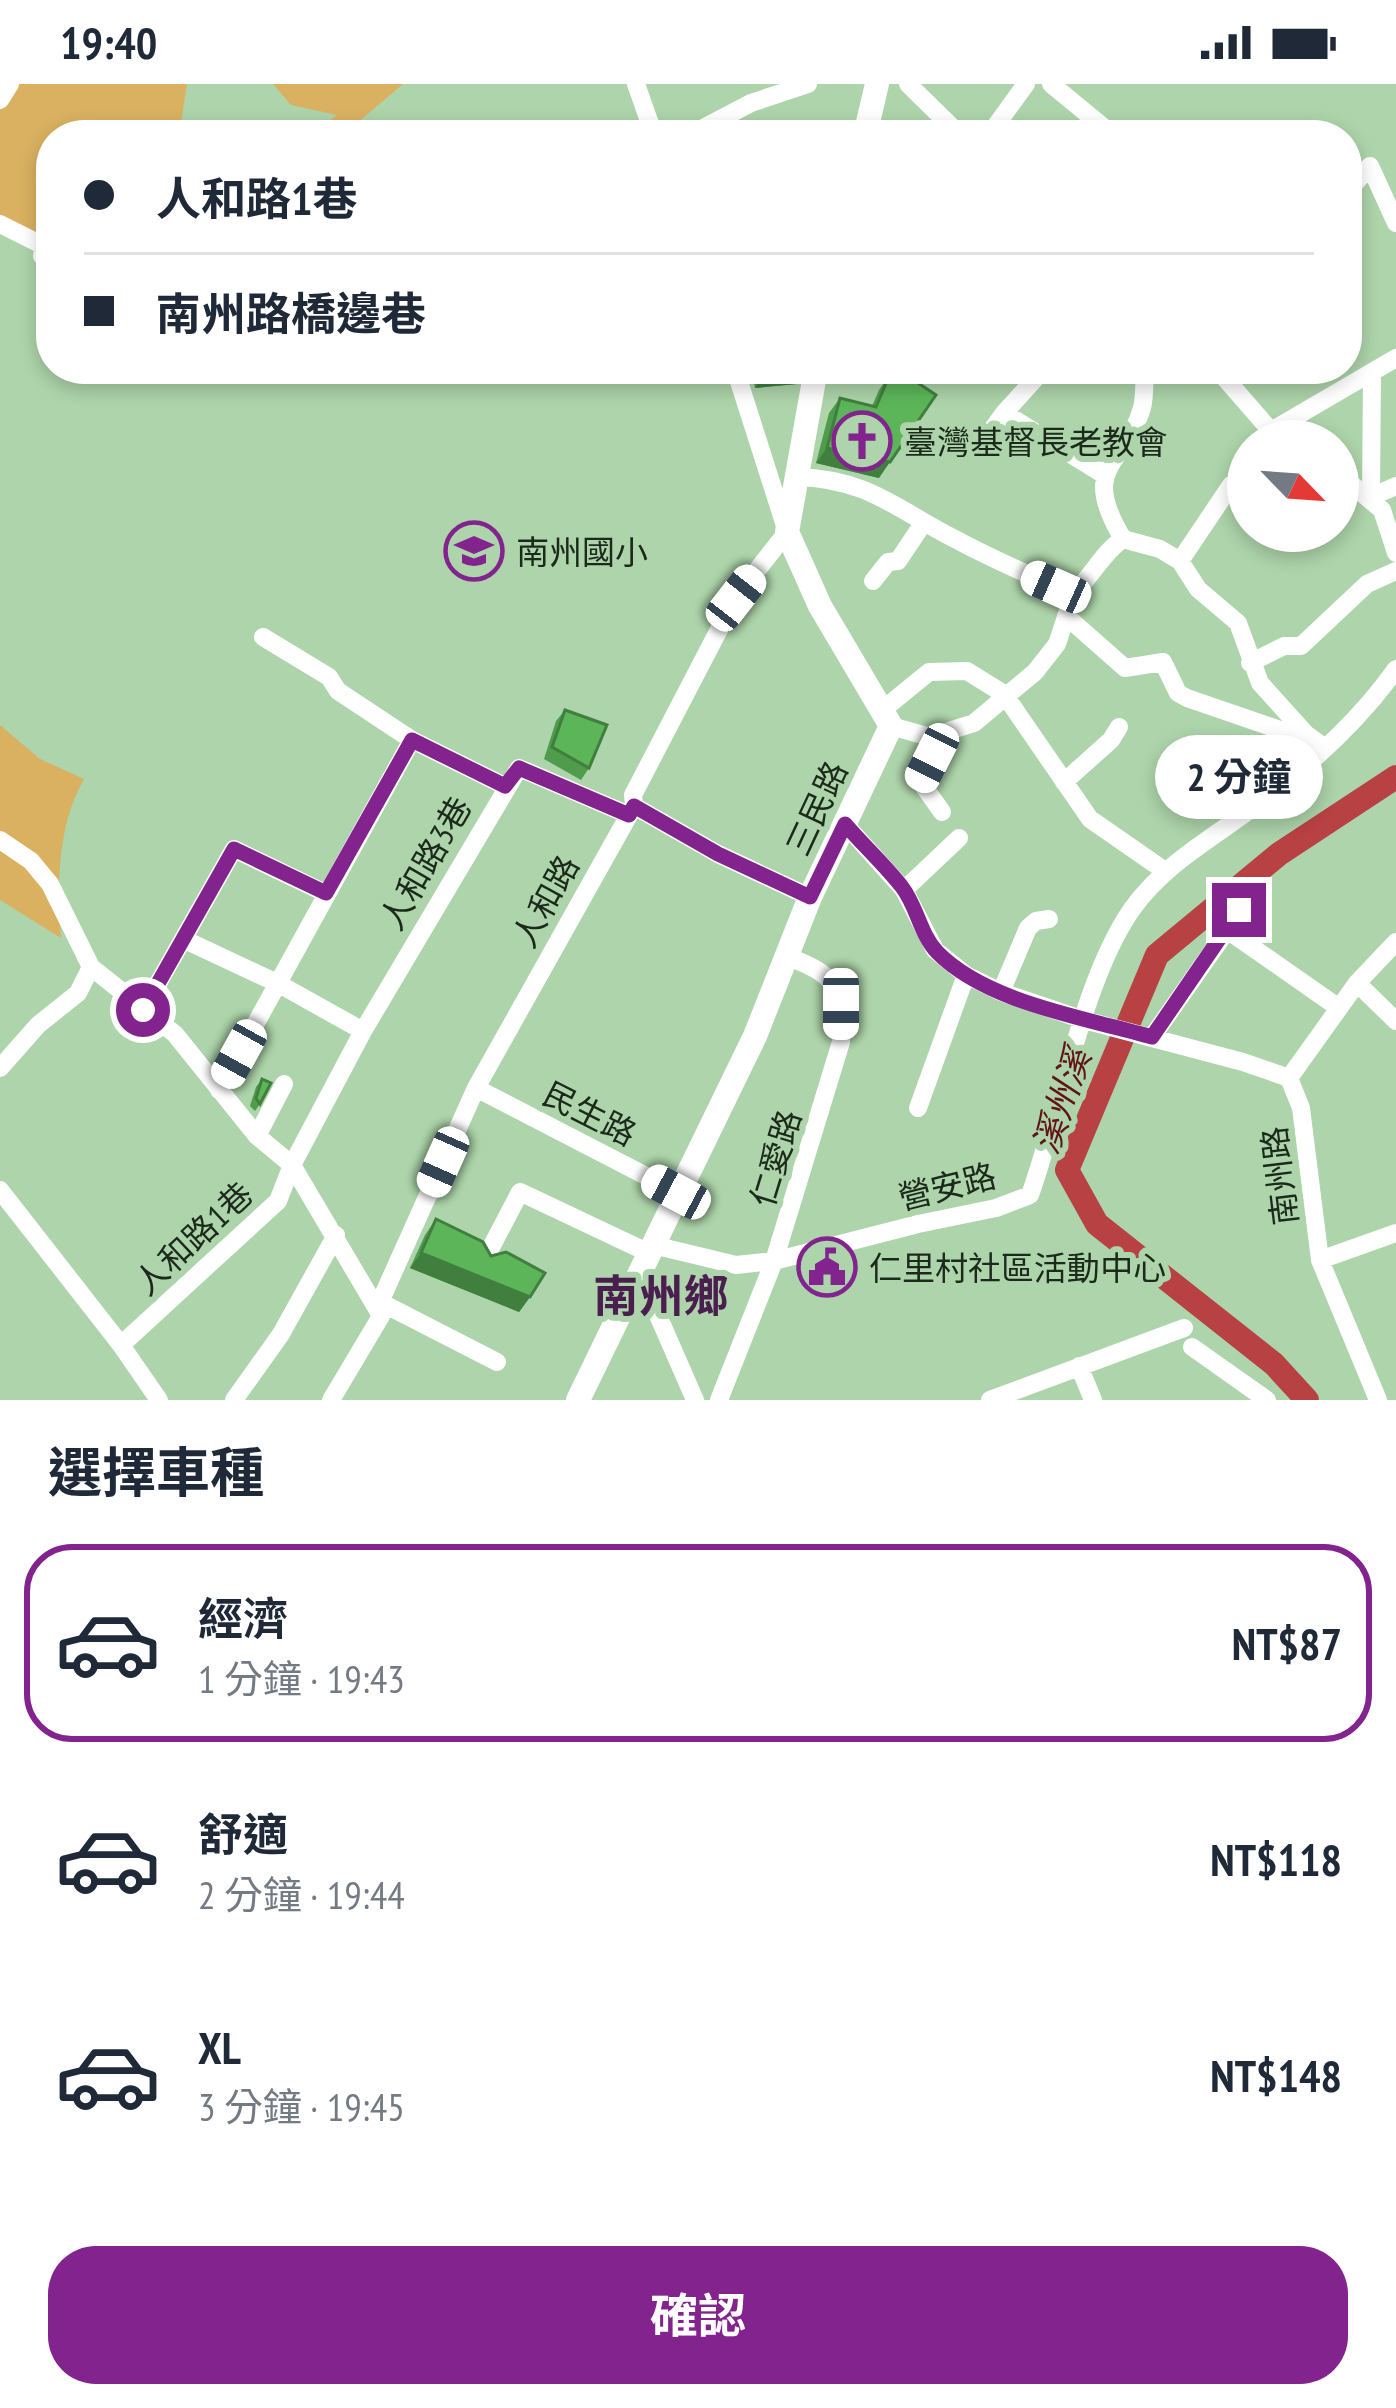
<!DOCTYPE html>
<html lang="zh-TW">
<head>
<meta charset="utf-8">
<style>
  body { margin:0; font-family:"PT Sans Narrow","Noto Sans TC",sans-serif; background:#f6f6f7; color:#1f2937; height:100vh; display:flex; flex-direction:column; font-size:45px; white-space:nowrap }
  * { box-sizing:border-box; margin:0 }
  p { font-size:39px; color:#747a83 }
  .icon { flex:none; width:66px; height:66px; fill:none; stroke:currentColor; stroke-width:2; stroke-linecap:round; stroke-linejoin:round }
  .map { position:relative; height:1316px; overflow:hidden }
  .details { display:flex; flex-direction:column; background:#fff; flex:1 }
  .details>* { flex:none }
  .banner { position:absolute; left:36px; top:36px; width:1326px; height:264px; border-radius:48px; box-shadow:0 6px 18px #0003; display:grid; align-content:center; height:264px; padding:0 48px; background:#fff }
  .needle { width:78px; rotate:115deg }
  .tools { position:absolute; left:1227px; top:336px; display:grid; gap:24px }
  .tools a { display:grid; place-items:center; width:132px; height:132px; border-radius:50%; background:#fff; box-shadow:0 6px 18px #0003; font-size:60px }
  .end { position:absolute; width:54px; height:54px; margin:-27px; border:15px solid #82238e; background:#fff; box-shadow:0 0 0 6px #fff }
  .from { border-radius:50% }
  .bubble { position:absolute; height:84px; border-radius:42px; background:#fff; box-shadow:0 6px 18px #0003; font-size:39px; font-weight:700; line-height:84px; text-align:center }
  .car { position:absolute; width:36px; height:72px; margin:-36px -18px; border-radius:15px; box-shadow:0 0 9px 3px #0007; background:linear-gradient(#fff 24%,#345 0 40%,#fff 0 76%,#345 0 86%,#fff 0) }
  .banner b { display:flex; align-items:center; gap:42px; height:114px; font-size:45px }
  .banner b+b { border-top:3px solid #e0e1e3 }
  .banner i { width:30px; height:30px; background:#1f2937 }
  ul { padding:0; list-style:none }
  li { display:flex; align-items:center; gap:36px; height:198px; margin:0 24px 18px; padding:0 24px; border:6px solid transparent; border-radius:48px }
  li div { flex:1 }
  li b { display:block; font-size:45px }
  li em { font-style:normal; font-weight:700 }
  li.selected { border-color:#82238e }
  li>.icon { width:108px; height:108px; stroke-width:1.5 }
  h2 { padding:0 48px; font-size:54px; line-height:144px }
  .cta { display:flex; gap:24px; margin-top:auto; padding:24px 48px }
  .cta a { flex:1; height:138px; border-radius:48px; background:#82238e; color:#fff; font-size:48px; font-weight:700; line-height:138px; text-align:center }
  .status { display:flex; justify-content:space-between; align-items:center; height:84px; padding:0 60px; background:#fff; direction:ltr }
  .status svg { height:33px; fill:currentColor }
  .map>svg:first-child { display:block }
  .green { fill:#dab161 }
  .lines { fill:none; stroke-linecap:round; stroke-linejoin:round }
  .river { stroke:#b84143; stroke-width:24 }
  .minor { stroke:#fff; stroke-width:18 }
  .major { stroke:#fff; stroke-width:24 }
  .wall { fill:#4f9c4d }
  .shaded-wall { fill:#407f3e }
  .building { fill:#5cb559; stroke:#407f3e; stroke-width:3 }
  .route { stroke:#82238e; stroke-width:15 }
  .labels { text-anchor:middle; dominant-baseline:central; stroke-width:12; stroke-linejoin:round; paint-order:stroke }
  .poi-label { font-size:33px; fill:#1b2a1a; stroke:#add4aa; text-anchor:start }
  .street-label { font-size:33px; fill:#1b2a1a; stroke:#add4aa }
  .water-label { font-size:36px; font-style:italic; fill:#611317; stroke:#add4aa }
  .district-label { font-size:45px; font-weight:bold; fill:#4b1e50; stroke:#add4aa }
</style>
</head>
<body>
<div class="status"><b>19:40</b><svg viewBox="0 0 49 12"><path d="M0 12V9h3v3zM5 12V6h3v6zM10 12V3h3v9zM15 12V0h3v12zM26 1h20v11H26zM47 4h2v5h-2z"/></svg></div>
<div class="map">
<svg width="1396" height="1316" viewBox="0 0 1396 1316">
  <rect width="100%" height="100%" fill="#add4aa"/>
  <path class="green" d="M0,0H187L179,51H51V165L0,148Z
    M273,0H403L343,51H311L337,31L291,21Z
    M0,641L40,675L84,695C57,742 57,802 61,854L0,816Z"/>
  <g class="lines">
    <path class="river" d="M1307,1316L1274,1280L1097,1140L1067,1086L1157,871L1279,770L1396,693"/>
    <path class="minor" d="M636,0L654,51
      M908,0L960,51
      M1051,0L1113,51
      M0,16L10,0
      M690,51L751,19L808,0
      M989,51L1026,0
      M1347,108L1370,82L1396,139
      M0,140L44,162L42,172H51
      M1044,285L1004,329L1103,390
      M1217,285L1271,347L1287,357
      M1372,288L1371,413L1396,402
      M946,347L980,362L1004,329
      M1271,347L1396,274
      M1338,389L1382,426L1396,469
      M797,393C867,395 895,424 953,454C992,475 1033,493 1073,510C1090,494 1105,466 1123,455L1160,465L1180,477L1198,505L1238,539L1260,599L1306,650L1324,663
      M1123,455C1078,380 1125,383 1142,324C1145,312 1144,297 1145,285
      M1180,477L1231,401
      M873,497L888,478L898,477L924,438
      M1066,532L1125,584L1163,578L1178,609L1187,614L1289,649L1306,650
      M263,553L329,593L338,607L412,656L505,702
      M1250,579L1284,562H1301L1367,500L1396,487
      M880,628L929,588L967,587L1004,610L1090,735L1165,787
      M891,642L930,653L974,639L1035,588L1057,560L1069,524
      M1064,698L1111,656L1119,643
      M634,722L718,770L810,813
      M942,728L920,697L944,652
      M845,740L904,806L935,866L966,891L1001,908L1084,936L1243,978L1289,994L1301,1024L1320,1176L1378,1316
      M0,756L31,777L50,800L91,883L78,909L38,941L0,984
      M904,806L959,754
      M1226,845L1339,924
      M183,855L279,900L363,947
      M91,883L175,950L257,1052L292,1081L380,1230
      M1357,899L1396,937
      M1001,908L1028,844L1036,837L1049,835
      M143,926L234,765L325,809
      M1152,953L1251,812
      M1289,994L1357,899L1396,858
      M476,1004L677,1108
      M219,1006L412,656
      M918,1024L966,891
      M257,1052L284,1000
      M0,1106L121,1261L159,1316
      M653,1161L736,1181L774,1177L918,1140L996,1124L1030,1111C1060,1027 1083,895 1132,825C1166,777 1220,750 1266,714C1312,679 1362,633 1396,585
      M485,1175L520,1108L649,1169
      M1320,1176L1396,1149
      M640,1190L695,1316
      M380,1218L497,1278
      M121,1261L278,1117L292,1081L363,947L519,684L629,731
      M1192,1263L1267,1316
      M1079,1282L1093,1316
      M234,1316L281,1250L336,1151
      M331,1316L381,1232L380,1218L476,1004L634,722L633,711L736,513L787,448L735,285
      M719,1316L774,1177L841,958C841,902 839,892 786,872
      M990,1316L1184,1244"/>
    <path class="major" d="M865,51L877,0
      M578,1316L755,952L810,813L891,642L820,522L787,448L816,285"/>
  </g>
  <path class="wall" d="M751,285H807L797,300L755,304Z
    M890,290L879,394L816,379L829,329L840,314L872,322L879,306Z
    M565,626L589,684L581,696L544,675L556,637Z
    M262,995L260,1020L255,1027L250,1022L256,1003Z
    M436,1135L491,1172L530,1213L519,1228L410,1184L425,1151Z
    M819,1173L849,1188L844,1196L827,1200L825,1191L816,1194L813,1181Z"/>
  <path class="shaded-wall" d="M807,285L797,300L755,304L766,288Z
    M827,364L890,378L879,394L816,379Z
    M421,1169L530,1213L519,1228L410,1184Z
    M831,1184L825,1191L816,1194L822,1186Z
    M849,1188L844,1196L827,1200L833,1192Z"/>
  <path class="building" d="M765,285H801L766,288Z
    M903,289L936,311L890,378L827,364L840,314L876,323L890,290Z
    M565,626L607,641L589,684L552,663Z
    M262,995L271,999L260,1020L256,1014Z
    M436,1135L483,1158L491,1172L506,1168L545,1189L530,1213L421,1169Z
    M844,1167L849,1188L833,1192L831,1184L822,1186L819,1173Z"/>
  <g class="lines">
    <path class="route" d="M143,926L234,765L326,809L412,656L505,702L519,684L629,731L634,722L718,770L810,813L845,740C863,761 885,781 902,803C917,822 920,850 937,868C987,919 1086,934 1152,953L1239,826"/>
  </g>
  <defs>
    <g id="church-ring" transform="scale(3)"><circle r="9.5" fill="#add4aa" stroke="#82238e" stroke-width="1.5"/><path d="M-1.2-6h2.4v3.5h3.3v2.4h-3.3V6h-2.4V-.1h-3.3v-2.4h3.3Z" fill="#82238e"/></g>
    <g id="school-ring" transform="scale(3)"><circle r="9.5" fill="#add4aa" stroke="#82238e" stroke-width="1.5"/><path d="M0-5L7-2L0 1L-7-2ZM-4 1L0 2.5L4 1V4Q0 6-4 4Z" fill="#82238e"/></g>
    <g id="civic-ring" transform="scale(3)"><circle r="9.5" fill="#add4aa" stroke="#82238e" stroke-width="1.5"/><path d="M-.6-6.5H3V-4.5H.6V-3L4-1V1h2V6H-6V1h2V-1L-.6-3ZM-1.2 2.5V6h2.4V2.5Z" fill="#82238e"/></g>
  </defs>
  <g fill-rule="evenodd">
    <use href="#church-ring" x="862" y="357"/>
    <use href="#school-ring" x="474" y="467"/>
    <use href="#civic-ring" x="827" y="1183"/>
  </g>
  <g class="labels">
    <g class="poi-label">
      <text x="904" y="357">臺灣基督長老教會</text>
      <text x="516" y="467">南州國小</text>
      <text x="869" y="1183">仁里村社區活動中心</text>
    </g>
    <g class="street-label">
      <text transform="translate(816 724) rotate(-65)">三民路</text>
      <text transform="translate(425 779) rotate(-60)">人和路3巷</text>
      <text transform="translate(545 817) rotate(-61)">人和路</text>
      <text transform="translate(590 1029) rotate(27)">民生路</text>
      <text transform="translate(775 1074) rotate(-73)">仁愛路</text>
      <text transform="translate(1279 1092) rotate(-97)">南州路</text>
      <text transform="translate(947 1102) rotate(-14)">營安路</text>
      <text transform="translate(193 1154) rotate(-43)">人和路1巷</text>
    </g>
    <g class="water-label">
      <text transform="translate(1061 1017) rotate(-71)">溪州溪</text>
    </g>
    <g class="district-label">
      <text x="661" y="1211">南州鄉</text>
    </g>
  </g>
</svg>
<div class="tools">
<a><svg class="needle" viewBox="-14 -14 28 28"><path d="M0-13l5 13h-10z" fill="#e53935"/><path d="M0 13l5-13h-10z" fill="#747a83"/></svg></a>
</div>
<i class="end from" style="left:143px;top:926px"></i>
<i class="end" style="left:1239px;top:826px"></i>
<div class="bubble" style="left:1155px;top:651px;width:168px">2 分鐘</div>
<i class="car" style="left:1056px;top:503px;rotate:294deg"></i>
<i class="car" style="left:736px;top:514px;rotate:38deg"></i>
<i class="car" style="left:932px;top:674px;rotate:207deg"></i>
<i class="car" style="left:841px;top:920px;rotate:180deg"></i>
<i class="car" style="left:239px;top:970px;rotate:209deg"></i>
<i class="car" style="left:443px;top:1078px;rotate:204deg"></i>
<i class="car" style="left:676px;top:1108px;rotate:298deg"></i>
<div class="banner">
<b><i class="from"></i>人和路1巷</b>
<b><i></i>南州路橋邊巷</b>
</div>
</div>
<section class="details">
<h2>選擇車種</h2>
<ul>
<li class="selected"><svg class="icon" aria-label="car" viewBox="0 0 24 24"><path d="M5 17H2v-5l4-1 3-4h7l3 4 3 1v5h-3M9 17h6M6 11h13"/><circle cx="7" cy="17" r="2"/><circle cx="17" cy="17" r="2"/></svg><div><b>經濟</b><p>1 分鐘 · 19:43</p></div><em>NT$87</em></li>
<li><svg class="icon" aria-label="car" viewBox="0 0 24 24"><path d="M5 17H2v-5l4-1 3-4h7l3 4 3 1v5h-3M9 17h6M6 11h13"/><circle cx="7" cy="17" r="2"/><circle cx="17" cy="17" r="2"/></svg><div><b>舒適</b><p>2 分鐘 · 19:44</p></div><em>NT$118</em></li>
<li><svg class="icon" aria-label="car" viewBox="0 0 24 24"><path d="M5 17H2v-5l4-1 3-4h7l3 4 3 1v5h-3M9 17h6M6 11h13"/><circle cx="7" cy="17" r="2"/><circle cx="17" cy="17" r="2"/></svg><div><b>XL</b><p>3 分鐘 · 19:45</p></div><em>NT$148</em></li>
</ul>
<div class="cta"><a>確認</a></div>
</section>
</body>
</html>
